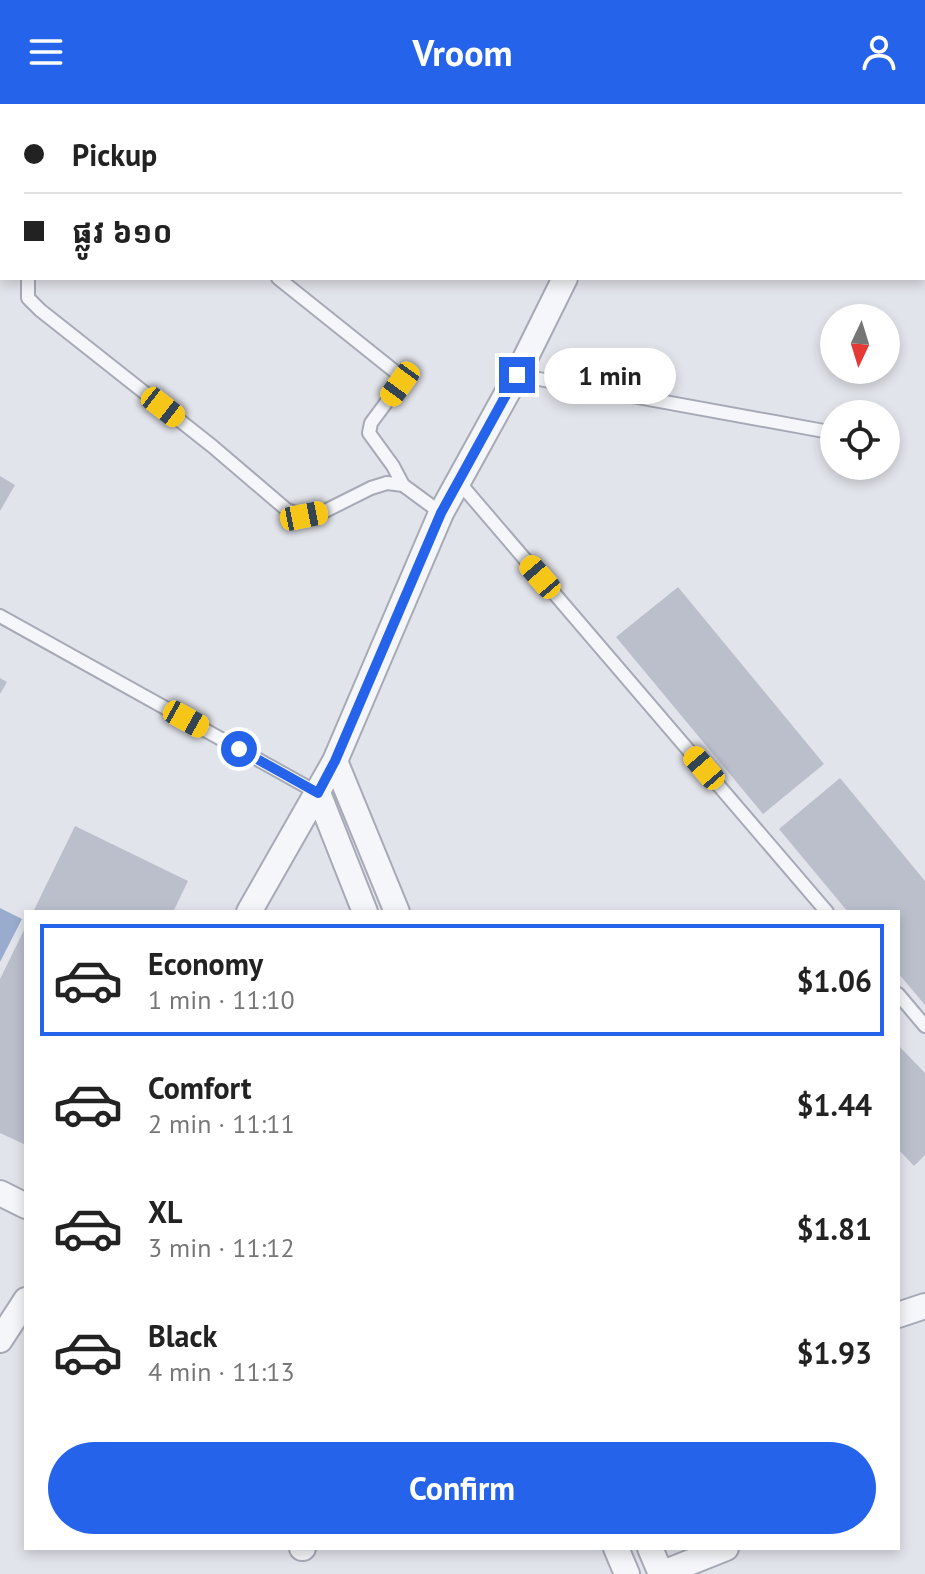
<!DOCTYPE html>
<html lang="en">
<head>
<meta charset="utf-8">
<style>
  body { margin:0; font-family:"PT Sans","Noto Sans Khmer",sans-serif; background:#f6f6f6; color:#222; height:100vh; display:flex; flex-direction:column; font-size:30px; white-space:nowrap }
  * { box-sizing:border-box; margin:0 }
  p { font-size:26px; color:#767676 }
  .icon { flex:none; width:44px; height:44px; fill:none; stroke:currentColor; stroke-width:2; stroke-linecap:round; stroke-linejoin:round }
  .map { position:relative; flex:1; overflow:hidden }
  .drawer { position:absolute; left:24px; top:806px; width:876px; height:640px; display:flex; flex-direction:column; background:#fff; border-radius:0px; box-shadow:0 4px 12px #0003 }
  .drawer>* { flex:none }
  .banner { position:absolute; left:0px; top:0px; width:926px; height:176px; box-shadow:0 4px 12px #0003; display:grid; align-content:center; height:176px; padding:0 24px; background:#fff }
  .needle { width:52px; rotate:184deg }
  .tools { position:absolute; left:820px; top:200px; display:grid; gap:16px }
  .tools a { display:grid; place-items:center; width:80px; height:80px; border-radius:50%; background:#fff; box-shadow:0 4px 12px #0003; font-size:40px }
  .end { position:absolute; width:36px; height:36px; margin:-18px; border:10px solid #2563eb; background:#fff; box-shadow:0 0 0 4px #fff }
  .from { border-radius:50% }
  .bubble { position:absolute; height:56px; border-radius:28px; background:#fff; box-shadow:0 4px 12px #0003; font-size:26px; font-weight:600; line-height:56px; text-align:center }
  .car { position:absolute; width:24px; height:48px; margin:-24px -12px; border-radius:10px; box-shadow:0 0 6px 2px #0007; background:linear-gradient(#f5c518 24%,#345 0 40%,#f5c518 0 76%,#345 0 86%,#f5c518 0) }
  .banner b { display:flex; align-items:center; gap:28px; height:76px; font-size:30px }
  .banner b+b { border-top:2px solid #e0e0e0 }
  .banner i { width:20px; height:20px; background:#222 }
  ul { padding:14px 0 0; list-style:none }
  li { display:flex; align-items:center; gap:24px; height:112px; margin:0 16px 12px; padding:0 8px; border:4px solid transparent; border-radius:0px }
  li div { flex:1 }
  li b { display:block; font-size:30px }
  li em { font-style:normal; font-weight:600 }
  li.current { border-color:#2563eb }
  li>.icon { width:72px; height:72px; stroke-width:1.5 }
  .button { display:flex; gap:16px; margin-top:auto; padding:16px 24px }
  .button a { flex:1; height:92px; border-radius:48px; background:#2563eb; color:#fff; font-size:32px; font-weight:600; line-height:92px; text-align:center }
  header { display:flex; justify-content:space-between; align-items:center; height:104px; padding:0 24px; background:#2563eb; color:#fff; font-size:36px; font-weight:600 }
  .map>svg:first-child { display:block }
  .water { fill:#9aacce }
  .building { fill:#bbbfcc }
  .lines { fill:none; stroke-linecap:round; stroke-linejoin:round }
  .lane-casing { stroke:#a6aab6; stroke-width:16 }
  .street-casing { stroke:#a6aab6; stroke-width:28 }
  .lane { stroke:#f5f6f9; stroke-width:12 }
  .street { stroke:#f5f6f9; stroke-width:24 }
  .secondary { stroke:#fff; stroke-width:34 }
  .route { stroke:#2563eb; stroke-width:10 }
</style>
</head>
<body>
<header><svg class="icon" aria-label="menu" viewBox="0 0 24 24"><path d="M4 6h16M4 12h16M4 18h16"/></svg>Vroom<svg class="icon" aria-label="person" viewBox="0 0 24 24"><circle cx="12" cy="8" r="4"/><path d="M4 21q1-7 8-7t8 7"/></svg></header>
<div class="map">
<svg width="925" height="1470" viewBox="0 0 925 1470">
  <rect width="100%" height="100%" fill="#e2e4eb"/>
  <path class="water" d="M0,804L22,815L0,858Z"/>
  <path class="building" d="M0,372L15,381L0,407Z
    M678,483L824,660L763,710L616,533Z
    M0,574L7,578L0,590Z
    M840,674L925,777V901L898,869V808H848L779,725Z
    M75,722L188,777L173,808H33Z
    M26,822V1041L0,1029V875Z
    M898,941L925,969V1051L914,1062L898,1045Z"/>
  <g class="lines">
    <g class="lane-casing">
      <path id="lane" d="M28,174V194L40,206L212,342L287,406L304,412L323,408L371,384L387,379L403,381
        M278,174L398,270L400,280L371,319L369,329L393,362L403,381L441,409
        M517,271L824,327
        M458,377L827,808
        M0,512L318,689
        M898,890L925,922"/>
    </g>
    <g class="street-casing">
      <path id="street" d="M650,2L651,0
        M335,657L397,808
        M318,689L365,808
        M249,808L335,657L441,409L517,271L565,174
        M0,1089L26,1102
        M898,1211L925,1202
        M0,1236L26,1196
        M302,1444H303
        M616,1444L627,1470
        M650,1444L661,1470L726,1444"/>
    </g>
    <use href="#lane" class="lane"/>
    <use href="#street" class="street"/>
    <path class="secondary" d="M893,0L894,2
      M924,87L925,90"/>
  </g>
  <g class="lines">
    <path class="route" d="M239,645L318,689L335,657L441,409L517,271"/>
  </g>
</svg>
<div class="tools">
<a><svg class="needle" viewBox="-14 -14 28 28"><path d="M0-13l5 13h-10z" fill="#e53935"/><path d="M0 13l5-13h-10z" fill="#767676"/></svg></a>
<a><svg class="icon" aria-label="locate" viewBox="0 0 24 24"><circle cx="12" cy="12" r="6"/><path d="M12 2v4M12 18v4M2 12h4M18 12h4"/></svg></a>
</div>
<i class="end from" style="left:239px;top:645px"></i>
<i class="end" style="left:517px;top:271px"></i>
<div class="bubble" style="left:544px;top:244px;width:132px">1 min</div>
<i class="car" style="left:400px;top:280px;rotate:216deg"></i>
<i class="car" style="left:163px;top:303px;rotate:128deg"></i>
<i class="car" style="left:304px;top:412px;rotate:79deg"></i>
<i class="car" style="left:540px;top:473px;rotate:319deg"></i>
<i class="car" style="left:186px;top:615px;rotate:119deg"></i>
<i class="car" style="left:704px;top:664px;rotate:319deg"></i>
<div class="banner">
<b><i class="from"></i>Pickup</b>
<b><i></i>ផ្លូវ ៦១០</b>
</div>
<section class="drawer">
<ul>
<li class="current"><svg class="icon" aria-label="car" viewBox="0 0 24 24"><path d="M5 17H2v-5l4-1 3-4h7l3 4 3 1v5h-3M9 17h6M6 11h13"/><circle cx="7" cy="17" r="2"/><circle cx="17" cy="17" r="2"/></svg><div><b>Economy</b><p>1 min · 11:10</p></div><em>$1.06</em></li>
<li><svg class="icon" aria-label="car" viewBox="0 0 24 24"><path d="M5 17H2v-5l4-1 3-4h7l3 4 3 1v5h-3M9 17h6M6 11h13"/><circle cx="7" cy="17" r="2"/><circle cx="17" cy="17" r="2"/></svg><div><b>Comfort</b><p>2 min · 11:11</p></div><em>$1.44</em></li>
<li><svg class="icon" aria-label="car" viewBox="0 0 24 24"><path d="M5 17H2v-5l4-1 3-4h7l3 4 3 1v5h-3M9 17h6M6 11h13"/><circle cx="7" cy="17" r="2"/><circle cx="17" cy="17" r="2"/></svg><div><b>XL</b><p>3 min · 11:12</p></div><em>$1.81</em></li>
<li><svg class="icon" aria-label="car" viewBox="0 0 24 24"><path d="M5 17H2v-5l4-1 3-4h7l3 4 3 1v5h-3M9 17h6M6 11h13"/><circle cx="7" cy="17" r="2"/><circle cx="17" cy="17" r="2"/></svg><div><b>Black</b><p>4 min · 11:13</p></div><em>$1.93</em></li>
</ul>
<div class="button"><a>Confirm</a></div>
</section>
</div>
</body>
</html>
